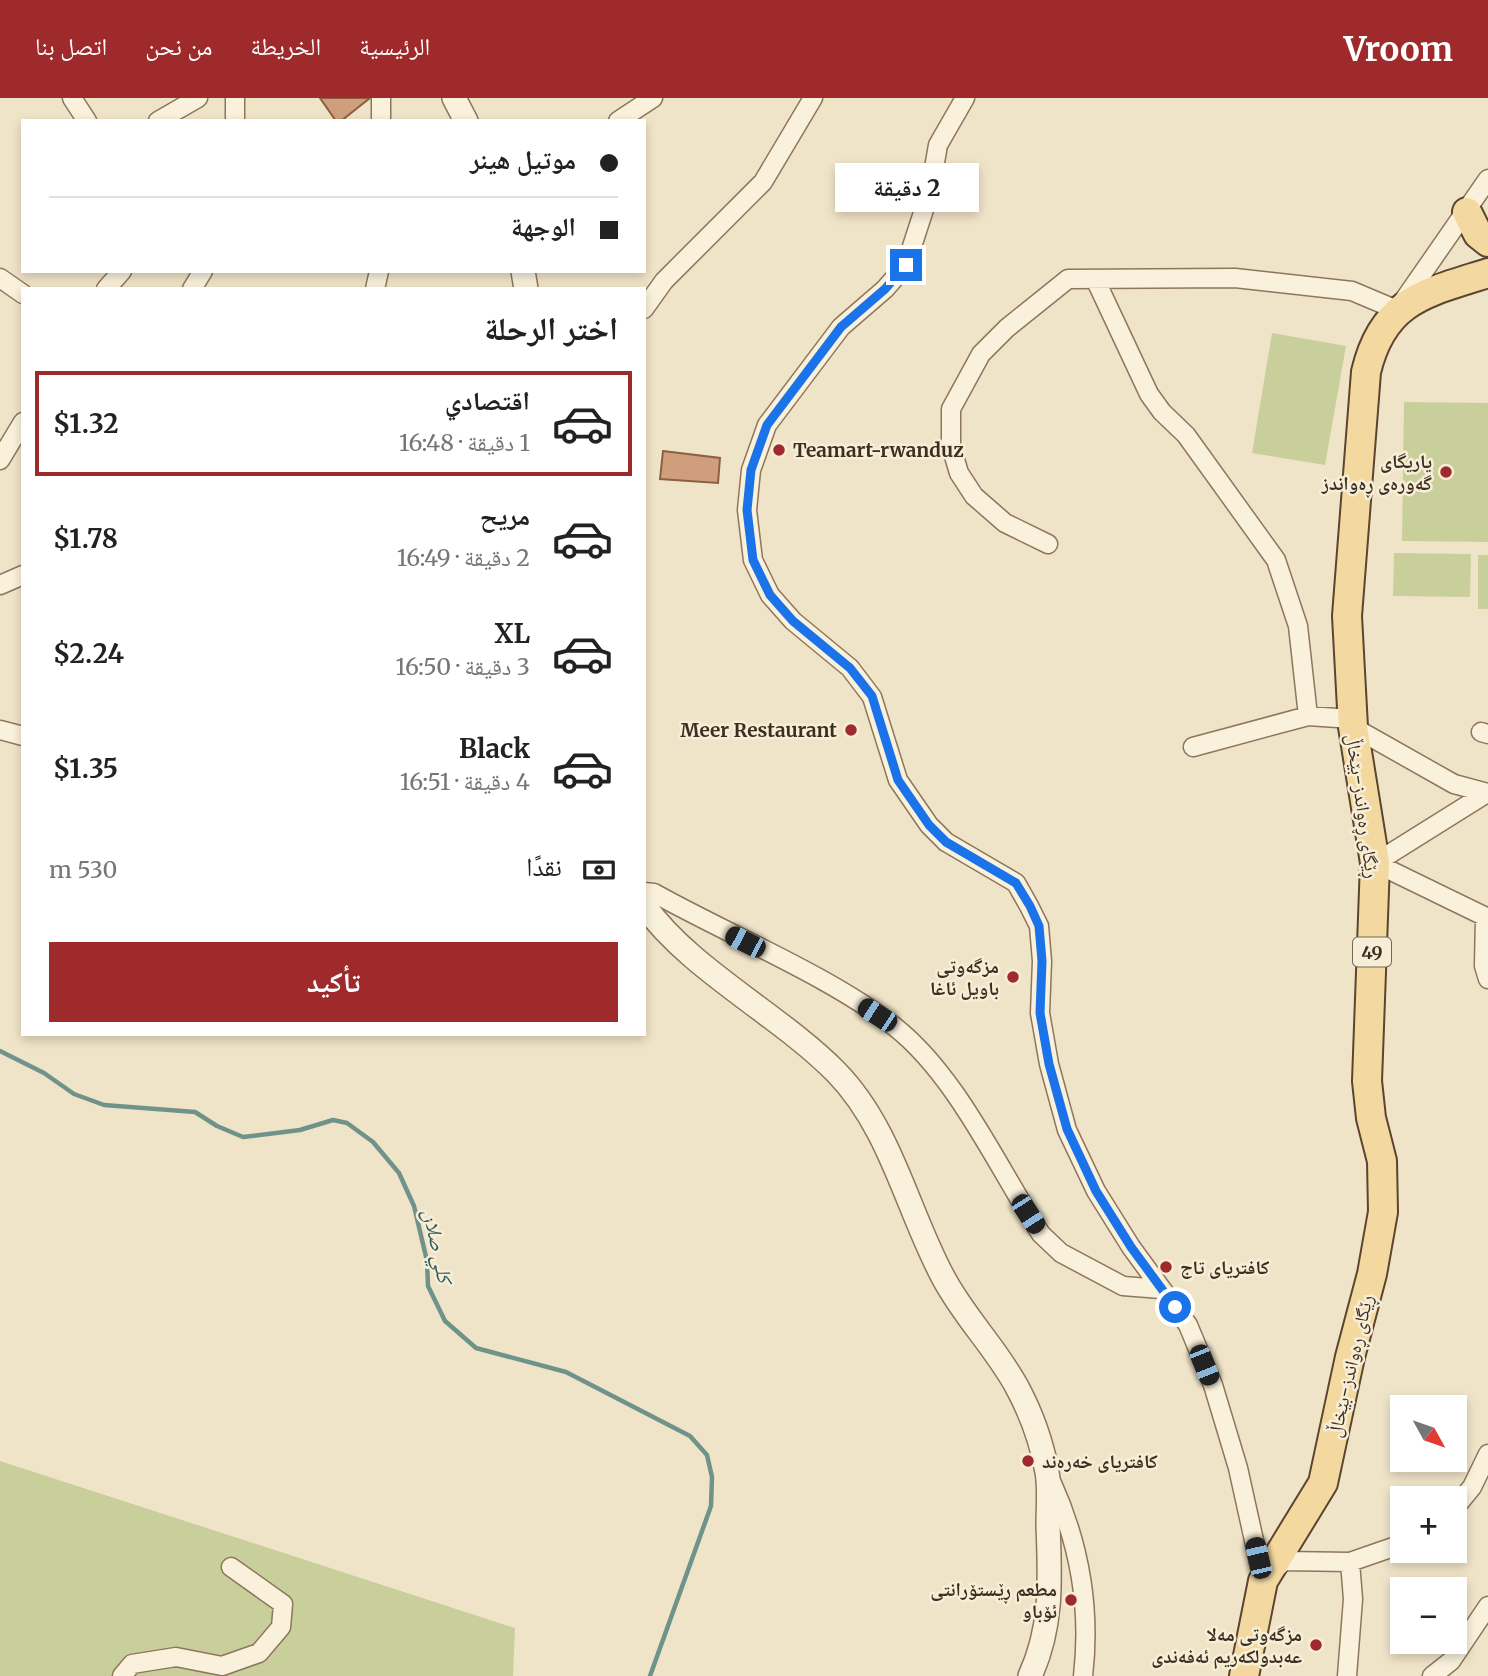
<!DOCTYPE html>
<html lang="ar">
<head>
<meta charset="utf-8">
<style>
  body { margin:0; font-family:Merriweather,"Noto Naskh Arabic",serif; background:#f6f6f6; color:#222; direction:rtl; height:100vh; display:flex; flex-direction:column; font-size:26px; white-space:nowrap }
  * { box-sizing:border-box; margin:0 }
  p { font-size:23px; color:#767676 }
  .icon { flex:none; width:38px; height:38px; fill:none; stroke:currentColor; stroke-width:2; stroke-linecap:round; stroke-linejoin:round }
  .map { position:relative; flex:1; overflow:hidden; direction:ltr }
  .panel { position:absolute; left:21px; top:189px; width:625px; height:749px; display:flex; flex-direction:column; background:#fff; border-radius:0px; box-shadow:0 4px 10px #0003; direction:rtl }
  .panel>* { flex:none }
  .guide { position:absolute; left:21px; top:21px; width:625px; height:154px; border-radius:0px; box-shadow:0 4px 10px #0003; direction:rtl; display:grid; align-content:center; height:154px; padding:0 28px; background:#fff }
  .needle { width:46px; rotate:130deg }
  .buttons { position:absolute; left:1390px; top:1297px; display:grid; gap:14px }
  .buttons a { display:grid; place-items:center; width:77px; height:77px; border-radius:0px; background:#fff; box-shadow:0 4px 10px #0003; font-size:35px }
  .end { position:absolute; width:32px; height:32px; margin:-16px; border:9px solid #1a73e8; background:#fff; box-shadow:0 0 0 4px #fff }
  .from { border-radius:50% }
  .bubble { position:absolute; height:49px; border-radius:0px; background:#fff; box-shadow:0 4px 10px #0003; font-size:23px; font-weight:700; line-height:49px; text-align:center; direction:rtl }
  .car { position:absolute; width:21px; height:42px; margin:-21px -10px; border-radius:9px; box-shadow:0 0 5px 2px #0007; background:linear-gradient(#222 24%,#8ab4d8 0 40%,#222 0 76%,#8ab4d8 0 86%,#222 0) }
  .guide b { display:flex; align-items:center; gap:24px; height:66px; font-size:26px }
  .guide b+b { border-top:2px solid #e0e0e0 }
  .guide i { width:18px; height:18px; background:#222 }
  ul { padding:0; list-style:none }
  li { display:flex; align-items:center; gap:21px; height:105px; margin:0 14px 10px; padding:0 14px; border:4px solid transparent; border-radius:0px }
  li div { flex:1 }
  li b { display:block; font-size:26px }
  li em { font-style:normal; font-weight:700 }
  li.active { border-color:#9e2a2b }
  li>.icon { width:63px; height:63px; stroke-width:1.5 }
  h2 { padding:0 28px; font-size:32px; line-height:84px }
  .pay { display:flex; align-items:center; gap:18px; height:77px; padding:0 28px; font-size:26px }
  .pay p { margin-inline-start:auto }
  .primary-button { display:flex; gap:14px; margin-top:auto; padding:14px 28px }
  .primary-button a { flex:1; height:80px; border-radius:0px; background:#9e2a2b; color:#fff; font-size:28px; font-weight:700; line-height:80px; text-align:center }
  header { display:flex; align-items:center; gap:42px; box-sizing:border-box; height:98px; padding:0 35px; background:#9e2a2b; color:#fff }
  header strong { font-size:33px }
  nav { display:flex; gap:38px; margin-inline-start:auto; font-size:24px }
  .map>svg:first-child { display:block }
  .green { fill:#c9cf9b }
  .lines { fill:none; stroke-linecap:round; stroke-linejoin:round }
  .stream { stroke:#6f938a; stroke-width:4.5 }
  .building { fill:#cf9f7d; stroke:#8d5f41; stroke-width:2 }
  .minor-casing { stroke:#8d765c; stroke-width:21 }
  .tertiary-casing { stroke:#8d765c; stroke-width:26 }
  .primary-casing { stroke:#5b4430; stroke-width:32 }
  .minor { stroke:#faf1dc; stroke-width:18 }
  .tertiary { stroke:#faf1dc; stroke-width:23 }
  .primary { stroke:#f3d9a0; stroke-width:28 }
  .route { stroke:#1a73e8; stroke-width:9 }
  .poi-dot { fill:#9e2a2b; stroke:#f7eed8; stroke-width:2.5 }
  .labels { text-anchor:middle; dominant-baseline:central; stroke-width:5; stroke-linejoin:round; paint-order:stroke }
  .shield { fill:#f7eed8; stroke:#756857; stroke-width:2 }
  .shield-label { font-size:18px; font-weight:bold; fill:#3d2e20 }
  .poi-label { font-size:19px; font-weight:bold; fill:#3d2e20; stroke:#f7eed8; text-anchor:end }
  .street-label { font-size:19px; fill:#3d2e20; stroke:#f7eed8 }
  .water-label { font-size:21px; font-style:italic; fill:#2f5d5a; stroke:#f7eed8 }
</style>
</head>
<body>
<header>
<strong>Vroom</strong>
<nav><a>الرئيسية</a><a>الخريطة</a><a>من نحن</a><a>اتصل بنا</a></nav>
</header>
<div class="map">
<svg width="1488" height="1578" viewBox="0 0 1488 1578">
  <rect width="100%" height="100%" fill="#f0e4c8"/>
  <path class="green" d="M1272,235L1346,248L1325,367L1252,355Z
    M1404,304L1488,305V444L1402,443Z
    M1394,455L1471,456L1470,499L1393,498Z
    M1478,457H1488V511H1478Z
    M0,1363L515,1530L513,1578H0Z"/>
  <g class="lines">
    <path class="stream" d="M0,953L44,975L74,996L104,1007L195,1014L217,1028L243,1039L300,1032L333,1022L347,1025L373,1044L399,1075L414,1108L427,1163L428,1188L445,1223L476,1250L566,1274L690,1338L707,1357L712,1379L711,1408L650,1578"/>
  </g>
  <path class="building" d="M320,0H370L341,23H336Z
    M663,353L720,360L718,385L660,381Z"/>
  <g class="lines">
    <g class="minor-casing">
      <path id="minor" d="M72,0L87,23
        M235,0V23
        M965,0L938,47L930,93L906,167L885,191L841,229L767,327L751,372L747,412L753,462L770,497L793,523L850,570L872,599L898,682L929,727L946,744L1016,785L1029,808L1039,828L1042,863L1040,915L1049,966L1067,1032L1096,1093L1131,1149L1188,1227L1213,1287L1238,1370L1263,1483
        M158,23L198,0
        M381,23V0
        M618,23L653,0
        M0,180L23,196
        M1096,183L1149,296L1162,314L1186,337L1276,462L1298,528L1308,618
        M106,191L122,173
        M192,191L203,173
        M375,191L379,173
        M644,211L664,183L763,84L813,0
        M0,362L23,324
        M1048,446L1005,425L974,398L959,375L951,348V311L981,256L1007,230L1068,181L1235,180L1352,193L1397,212L1488,81
        M0,487L23,477
        M1353,629L1454,686L1488,695
        M0,632L23,638
        M1481,634L1488,636
        M1193,649L1308,618L1352,621
        M1487,695L1375,765L1488,820
        M644,794L654,795C729,837 828,877 895,929C957,978 998,1070 1041,1136L1061,1155L1123,1188L1161,1191
        M1485,819L1484,868L1488,881
        M1051,1383C1079,1444 1091,1510 1083,1578
        M1454,1411L1472,1389L1488,1356
        M1273,1473L1284,1463L1350,1464L1402,1446
        M122,1578L132,1566L176,1559L222,1568L259,1555L281,1529L283,1506L231,1469
        M1347,1578L1353,1501L1350,1464
        M1432,1578L1451,1563L1488,1508"/>
    </g>
    <g class="tertiary-casing">
      <path id="tertiary" d="M454,0L466,23
        M523,173L526,191
        M644,807C689,871 780,917 836,974C891,1030 907,1112 943,1179C964,1219 996,1250 1017,1289C1031,1315 1042,1346 1047,1374C1050,1391 1048,1410 1048,1427C1050,1480 1053,1528 1030,1578"/>
    </g>
    <g class="primary-casing">
      <path id="primary" d="M1467,114L1478,136L1488,144
        M1244,1578L1263,1483L1323,1385L1350,1259L1372,1176L1383,1114L1382,1063L1371,1020L1367,983L1375,765L1353,629L1347,518L1366,274C1383,202 1425,195 1488,175"/>
    </g>
    <use href="#minor" class="minor"/>
    <use href="#tertiary" class="tertiary"/>
    <use href="#primary" class="primary"/>
  </g>
  <g class="lines">
    <path class="route" d="M906,167L885,191L841,229L767,327L751,372L747,412L753,462L770,497L793,523L850,570L872,598L898,682L929,727L946,744L1016,785L1030,808L1039,828L1042,863L1040,915L1049,966L1067,1031L1096,1093L1131,1149L1175,1209"/>
  </g>
  <g class="poi-dot">
    <circle cx="779" cy="352" r="7"/>
    <circle cx="1446" cy="374" r="7"/>
    <circle cx="851" cy="632" r="7"/>
    <circle cx="1013" cy="879" r="7"/>
    <circle cx="1166" cy="1169" r="7"/>
    <circle cx="1028" cy="1363" r="7"/>
    <circle cx="1071" cy="1502" r="7"/>
    <circle cx="1316" cy="1547" r="7"/>
  </g>
  <g class="labels">
    <rect class="shield" x="1353" y="839.5" width="38" height="29" rx="5"/>
    <g class="shield-label">
      <text x="1372" y="854">49</text>
    </g>
    <g class="poi-label">
      <text x="793" y="352" text-anchor="start">Teamart-rwanduz</text>
      <text x="1432" y="363">یاریگای<tspan x="1432" dy="22">گەورەی ڕەواندز</tspan></text>
      <text x="837" y="632">Meer Restaurant</text>
      <text x="999" y="868">مزگەوتی<tspan x="999" dy="22">باویل ئاغا</tspan></text>
      <text x="1180" y="1169" text-anchor="start">کافتریای تاج</text>
      <text x="1042" y="1363" text-anchor="start">کافتریای خەرەند</text>
      <text x="1057" y="1491">مطعم ڕێستۆرانتی<tspan x="1057" dy="22">ئۆباو</tspan></text>
      <text x="1302" y="1536">مزگەوتی مەلا<tspan x="1302" dy="22">عەبدولکەریم ئەفەندی</tspan></text>
    </g>
    <g class="street-label">
      <text transform="translate(1363 708) rotate(82)">ڕێگای ڕەواندز-بێخاڵ</text>
      <text transform="translate(1350 1268) rotate(-77)">ڕێگای ڕەواندز-بێخاڵ</text>
    </g>
    <g class="water-label">
      <text transform="translate(438 1148) rotate(78)">كلي صلان</text>
    </g>
  </g>
</svg>
<div class="buttons">
<a><svg class="needle" viewBox="-14 -14 28 28"><path d="M0-13l5 13h-10z" fill="#e53935"/><path d="M0 13l5-13h-10z" fill="#767676"/></svg></a>
<a>+</a>
<a>−</a>
</div>
<i class="end from" style="left:1175px;top:1209px"></i>
<i class="end" style="left:906px;top:167px"></i>
<div class="bubble" style="left:835px;top:65px;width:144px">2 دقيقة</div>
<i class="car" style="left:745px;top:844px;rotate:297deg"></i>
<i class="car" style="left:877px;top:917px;rotate:303deg"></i>
<i class="car" style="left:1028px;top:1116px;rotate:147deg"></i>
<i class="car" style="left:1204px;top:1267px;rotate:158deg"></i>
<i class="car" style="left:1258px;top:1460px;rotate:347deg"></i>
<div class="guide">
<b><i class="from"></i>موتيل هينر</b>
<b><i></i>الوجهة</b>
</div>
<section class="panel">
<h2>اختر الرحلة</h2>
<ul>
<li class="active"><svg class="icon" aria-label="car" viewBox="0 0 24 24"><path d="M5 17H2v-5l4-1 3-4h7l3 4 3 1v5h-3M9 17h6M6 11h13"/><circle cx="7" cy="17" r="2"/><circle cx="17" cy="17" r="2"/></svg><div><b>اقتصادي</b><p>1 دقيقة · 16:48</p></div><em>$1.32</em></li>
<li><svg class="icon" aria-label="car" viewBox="0 0 24 24"><path d="M5 17H2v-5l4-1 3-4h7l3 4 3 1v5h-3M9 17h6M6 11h13"/><circle cx="7" cy="17" r="2"/><circle cx="17" cy="17" r="2"/></svg><div><b>مريح</b><p>2 دقيقة · 16:49</p></div><em>$1.78</em></li>
<li><svg class="icon" aria-label="car" viewBox="0 0 24 24"><path d="M5 17H2v-5l4-1 3-4h7l3 4 3 1v5h-3M9 17h6M6 11h13"/><circle cx="7" cy="17" r="2"/><circle cx="17" cy="17" r="2"/></svg><div><b>XL</b><p>3 دقيقة · 16:50</p></div><em>$2.24</em></li>
<li><svg class="icon" aria-label="car" viewBox="0 0 24 24"><path d="M5 17H2v-5l4-1 3-4h7l3 4 3 1v5h-3M9 17h6M6 11h13"/><circle cx="7" cy="17" r="2"/><circle cx="17" cy="17" r="2"/></svg><div><b>Black</b><p>4 دقيقة · 16:51</p></div><em>$1.35</em></li>
</ul>
<div class="pay"><svg class="icon" aria-label="cash" viewBox="0 0 24 24"><path d="M3 7h18v10H3z"/><circle cx="12" cy="12" r="2"/></svg>نقدًا<p>530 m</p></div>
<div class="primary-button"><a>تأكيد</a></div>
</section>
</div>
</body>
</html>
